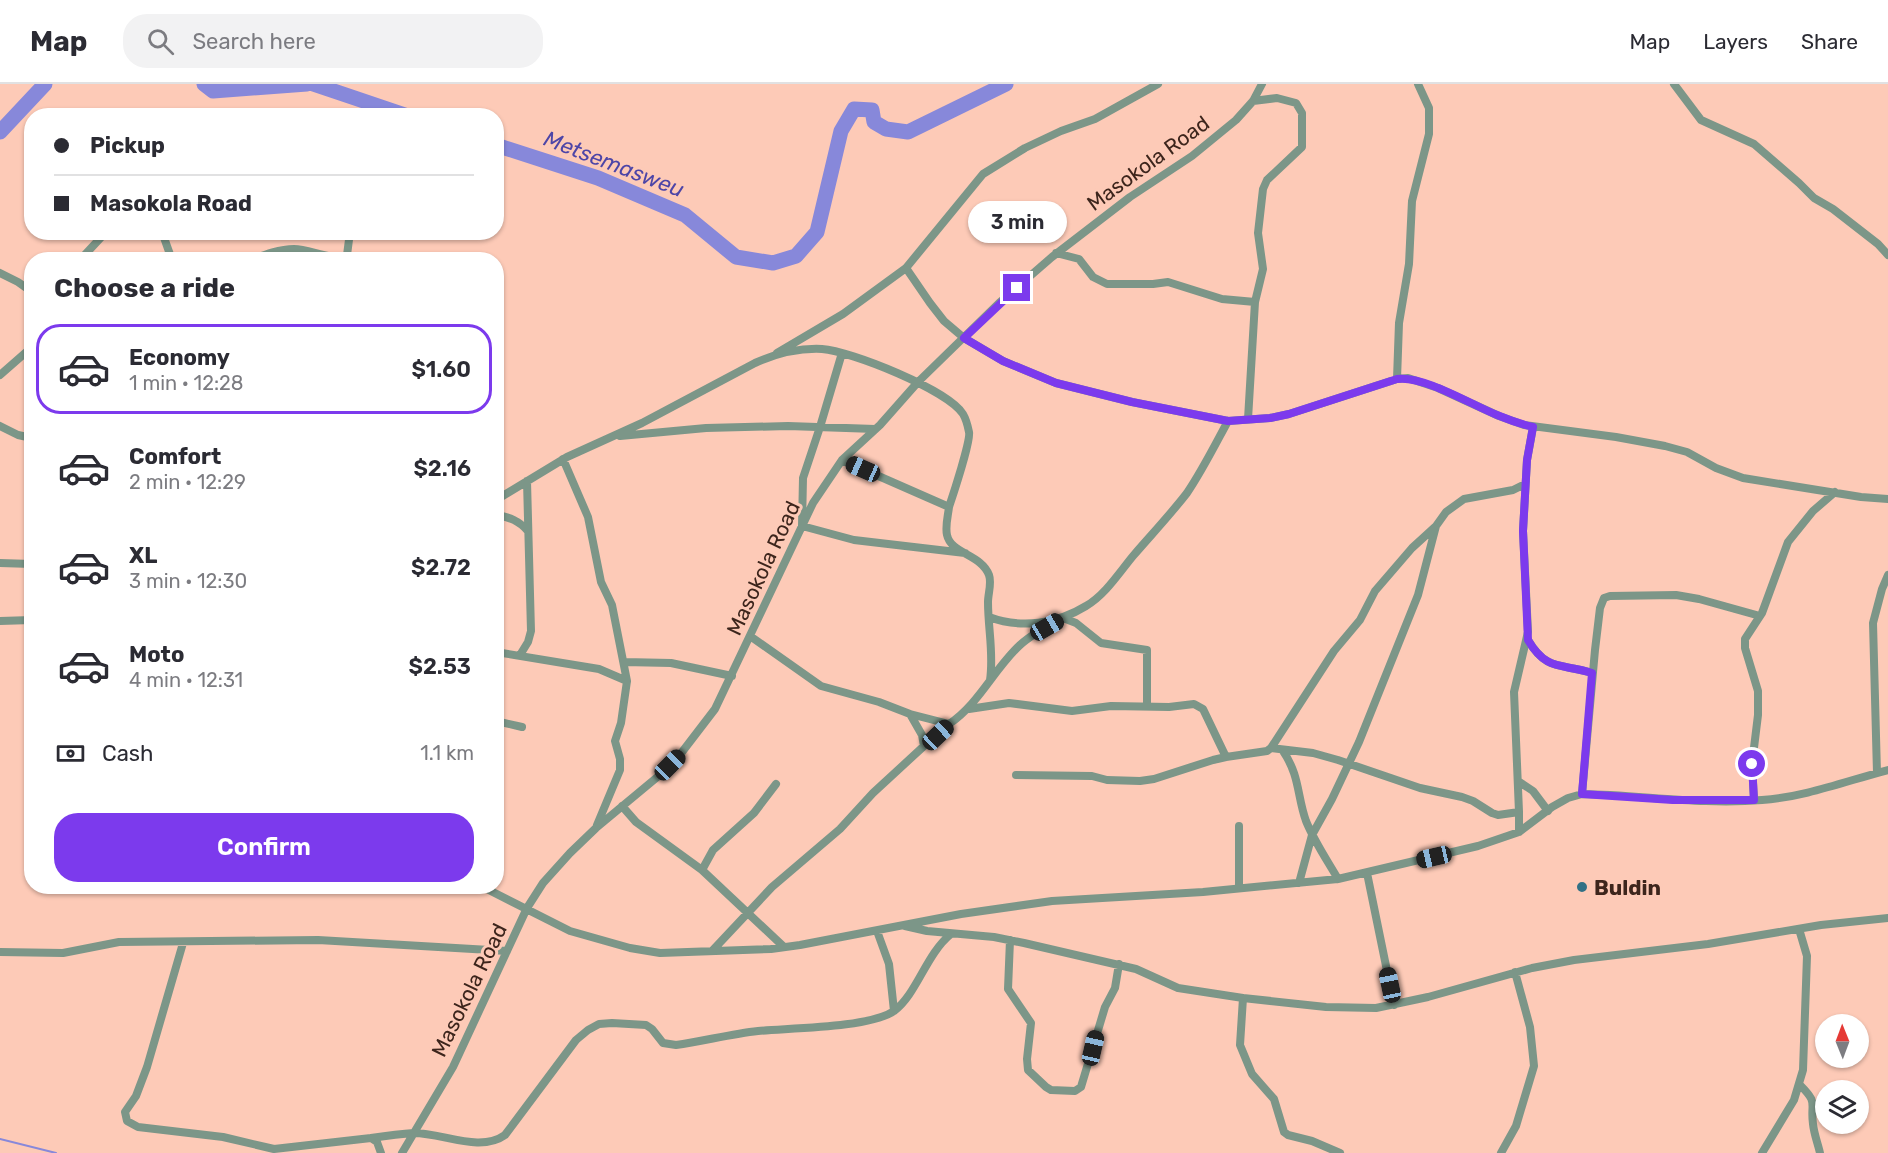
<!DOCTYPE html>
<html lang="en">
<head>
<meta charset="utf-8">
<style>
  body { margin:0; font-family:Rubik,sans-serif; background:#f2f2f3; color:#2b2b33; height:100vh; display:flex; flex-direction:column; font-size:22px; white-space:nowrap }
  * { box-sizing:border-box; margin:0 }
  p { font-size:20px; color:#7c7c81 }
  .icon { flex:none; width:33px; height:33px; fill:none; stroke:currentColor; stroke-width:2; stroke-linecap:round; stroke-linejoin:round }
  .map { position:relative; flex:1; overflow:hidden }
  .details { position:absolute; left:24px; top:168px; width:480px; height:642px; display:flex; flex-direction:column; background:#fff; border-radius:24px; box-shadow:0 2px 4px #0004 }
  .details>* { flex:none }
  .top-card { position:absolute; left:24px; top:24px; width:480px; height:132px; border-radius:24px; box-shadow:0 2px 4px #0004; display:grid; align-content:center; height:132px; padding:0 30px; background:#fff }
  .needle { width:39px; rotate:359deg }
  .tools { position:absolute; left:1815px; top:930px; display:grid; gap:12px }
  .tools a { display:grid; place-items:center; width:54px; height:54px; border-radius:50%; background:#fff; box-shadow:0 2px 4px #0004; font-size:30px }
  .end { position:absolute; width:27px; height:27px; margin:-14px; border:8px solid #7c3aed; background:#fff; box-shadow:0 0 0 3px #fff }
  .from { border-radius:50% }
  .bubble { position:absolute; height:42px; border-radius:21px; background:#fff; box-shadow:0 2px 4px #0004; font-size:20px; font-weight:600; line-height:42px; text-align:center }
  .car { position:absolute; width:18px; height:36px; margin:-18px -9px; border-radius:8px; box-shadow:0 0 4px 2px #0007; background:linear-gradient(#222 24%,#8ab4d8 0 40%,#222 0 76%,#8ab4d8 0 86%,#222 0) }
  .top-card b { display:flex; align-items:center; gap:21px; height:57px; font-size:22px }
  .top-card b+b { border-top:2px solid #e1e1e2 }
  .top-card i { width:15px; height:15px; background:#2b2b33 }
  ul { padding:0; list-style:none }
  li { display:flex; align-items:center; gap:18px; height:90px; margin:0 12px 9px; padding:0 18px; border:3px solid transparent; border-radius:24px }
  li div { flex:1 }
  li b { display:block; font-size:22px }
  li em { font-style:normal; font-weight:600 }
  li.current { border-color:#7c3aed }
  li>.icon { width:54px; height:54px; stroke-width:1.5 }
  h2 { padding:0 30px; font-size:27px; line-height:72px }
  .pay { display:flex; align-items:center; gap:15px; height:66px; padding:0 30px; font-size:22px }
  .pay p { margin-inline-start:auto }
  .action { display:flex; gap:12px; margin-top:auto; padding:12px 30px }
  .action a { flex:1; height:69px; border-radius:24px; background:#7c3aed; color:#fff; font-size:24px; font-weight:600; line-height:69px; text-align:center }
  header { display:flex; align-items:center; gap:36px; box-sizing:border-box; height:84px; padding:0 30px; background:#fff; border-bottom:2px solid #e1e1e2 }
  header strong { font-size:28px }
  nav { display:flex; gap:33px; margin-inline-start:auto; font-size:21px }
  .search { width:420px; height:54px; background:#f2f2f3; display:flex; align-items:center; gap:15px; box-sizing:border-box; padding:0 21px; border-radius:24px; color:#7c7c81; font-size:22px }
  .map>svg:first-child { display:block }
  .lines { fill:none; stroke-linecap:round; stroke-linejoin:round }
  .stream { stroke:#8788da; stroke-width:2 }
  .river { stroke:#8788da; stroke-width:15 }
  .minor { stroke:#7c9688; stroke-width:8 }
  .route { stroke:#7c3aed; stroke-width:8 }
  .poi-dot { fill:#317085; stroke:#fdcab7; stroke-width:2 }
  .labels { text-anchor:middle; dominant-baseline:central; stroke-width:6; stroke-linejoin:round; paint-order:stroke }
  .street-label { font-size:21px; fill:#3d251c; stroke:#fdcab7 }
  .poi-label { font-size:21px; font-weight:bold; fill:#3d251c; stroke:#fdcab7; text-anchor:start }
  .water-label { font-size:22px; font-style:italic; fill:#4d45a7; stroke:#fdcab7 }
</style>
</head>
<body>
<header>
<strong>Map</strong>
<div class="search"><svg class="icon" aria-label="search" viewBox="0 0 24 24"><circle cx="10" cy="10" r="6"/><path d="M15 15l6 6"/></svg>Search here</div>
<nav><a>Map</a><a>Layers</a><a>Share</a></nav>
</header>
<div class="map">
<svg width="1888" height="1069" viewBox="0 0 1888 1069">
  <rect width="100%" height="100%" fill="#fdcab7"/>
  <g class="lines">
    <path class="stream" d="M0,1055L56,1069"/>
    <path class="river" d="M204,0L213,7L307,0
      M313,0L408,32
      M0,48L45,0
      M496,61L598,94L685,131L736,173L773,179L796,172L817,148L841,47L854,25L872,26L874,38L886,45L908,48L1006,0"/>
    <path class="minor" d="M1158,0L1095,35L1061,47L1025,64L983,90L906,184L930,219L944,237L964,254L1003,277L1056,299L1132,318L1228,337L1270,334L1289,330L1397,295L1408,294L1438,304L1499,332L1524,341L1616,353L1665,362L1687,368L1716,384L1743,394L1861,413L1888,415
      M1674,0L1701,36L1754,60L1799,99L1814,114L1833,125L1878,160L1888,171
      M162,148L172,176
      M1056,169L1079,175L1093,193L1107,200H1153L1168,198L1222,215L1255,218
      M80,176L106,148
      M251,176C264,171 279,165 294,165C311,165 330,177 347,171L350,148
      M0,189L18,198L32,208
      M777,269L843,230L906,184
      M842,269L820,343L803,394L802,442L854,456L965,469
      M0,291L32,263
      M1397,295L1399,239L1409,180L1412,117L1429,50V24L1418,0
      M1248,335L1255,218L1263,185L1258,149L1263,105L1267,96L1302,63V29L1296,19L1277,14L1253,17
      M0,342L18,351L32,354
      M620,352L706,344L788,342L875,345
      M563,375L588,433L601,498L612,521L627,597
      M842,376L949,423C948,432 945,442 947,451C951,470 981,470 989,491C992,499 988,510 988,518C988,545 994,570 990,596
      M496,416L567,373L642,339L755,279C775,270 800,264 822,265C851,267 948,306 963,330C966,335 968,343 969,348C971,356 953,411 949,423
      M496,431C510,433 519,437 528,447
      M0,479L32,480
      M989,533C1021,545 1057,540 1086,522C1105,511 1119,489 1133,472C1151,451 1170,431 1187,409C1202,387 1215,361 1228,337
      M0,537L32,536
      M1528,556C1547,588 1561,579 1592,589
      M496,568L599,585L627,597L621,639L615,657L620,675V686L597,741
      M520,571L528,558L531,547L527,397
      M624,578L671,579L732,592
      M969,625L1009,619L1072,627L1111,622L1169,623L1194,620L1203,625L1226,673L1267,667L1271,664L1313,669L1338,676L1420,704L1462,713L1473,717L1492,729L1498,731L1519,728V748
      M910,630L949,640L924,662
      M496,637L522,643
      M949,640C979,620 994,585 1020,561C1033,549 1048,542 1063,534L1076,539L1101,559L1147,566V622
      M1271,664L1334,567L1360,536L1375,507L1412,464L1435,443
      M1283,667C1300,692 1297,712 1306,737C1314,757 1327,776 1338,795
      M1877,689L1873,539L1882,505L1888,491
      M1016,691L1092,692L1107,696L1140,697L1154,695L1213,676L1226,673
      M1518,697L1533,707L1548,727
      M1582,710L1595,566L1600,524L1604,514L1610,512L1676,511L1699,515L1760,532
      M1754,716L1752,680L1758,631V607L1745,564V555L1762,529L1788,458L1813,427L1835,408
      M622,722L636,738L702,786L784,863
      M1519,728L1514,608L1528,548L1523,447L1527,376L1533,343
      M1239,742V804
      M702,786L713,766L754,729L776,700
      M1367,789L1394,921
      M1299,799L1312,751L1332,715L1359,658L1418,511L1436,442L1446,428L1464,415L1513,406L1525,400
      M481,802L570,847L630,864L660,869L771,865L800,861L961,830L1052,817L1203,808L1338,795L1478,762L1519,748L1552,723L1568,714L1582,710C1642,711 1702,721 1762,716C1805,713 1846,697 1888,686
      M905,842L927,847L994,853L1024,859L1136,885L1178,904L1243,914L1240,961L1252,990L1274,1015L1284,1048L1288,1051L1312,1057L1340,1069
      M877,847L889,880L894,927
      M1010,856L1008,905L1031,939L1027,975L1028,986L1046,1003L1051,1006L1075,1007L1081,1003L1105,923L1115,904L1119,880
      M183,859L147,983L136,1012L125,1028L127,1037L138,1043L223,1053L274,1065L371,1054L377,1058L381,1069
      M712,867L772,803L840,745L873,709L924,662L922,651L910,630L879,618L821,602L750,552
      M0,868L63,869L119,858L318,856L507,867
      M1243,914L1326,923L1376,924L1428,913L1532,884L1574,876L1708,860L1821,841L1888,834
      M1800,1001C1819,1020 1810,1018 1813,1040C1814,1050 1818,1060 1820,1069
      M371,1054C385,1052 400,1050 414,1049C443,1049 480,1069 505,1051L576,956L588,946L599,940L612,939L646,941L652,945L663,959L676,961C704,957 731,950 758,947C790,944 869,944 894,927C917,910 926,870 951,850
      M402,1069L453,983L527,824L543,799L570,769L596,744L661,690L679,672L715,625L813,419L842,376L880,341L918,298L999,219L1052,173L1130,113L1192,72L1236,36L1253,17L1262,0
      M1501,1069L1516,1042L1534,982L1530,943L1515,888
      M1762,1069L1794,1016L1803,986L1807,872L1799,845"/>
  </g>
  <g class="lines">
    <path class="route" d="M1017,204L964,254L1003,277L1056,299L1132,318L1228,337L1270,334L1289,330L1397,295C1423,291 1472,321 1497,331C1509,336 1521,340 1533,343L1527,376L1523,447L1528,556C1547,588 1561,579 1592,589L1582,710L1673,716H1754L1752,680"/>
  </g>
  <circle class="poi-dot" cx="1582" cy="803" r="6"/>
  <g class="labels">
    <g class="street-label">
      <text transform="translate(1148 79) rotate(-36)">Masokola Road</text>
      <text transform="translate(763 484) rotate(-65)">Masokola Road</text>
      <text transform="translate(469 906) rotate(-64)">Masokola Road</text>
    </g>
    <g class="poi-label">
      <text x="1594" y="803">Buldin</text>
    </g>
    <g class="water-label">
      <text transform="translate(614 80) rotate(21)">Metsemasweu</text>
    </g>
  </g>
</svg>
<div class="tools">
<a><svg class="needle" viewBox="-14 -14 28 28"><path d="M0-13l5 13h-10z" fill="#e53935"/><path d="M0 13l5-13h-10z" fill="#7c7c81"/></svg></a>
<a><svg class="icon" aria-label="layers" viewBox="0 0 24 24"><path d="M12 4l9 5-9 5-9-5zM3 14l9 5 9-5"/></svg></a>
</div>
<i class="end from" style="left:1752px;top:680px"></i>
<i class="end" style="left:1017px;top:204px"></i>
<div class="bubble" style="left:968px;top:117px;width:99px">3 min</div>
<i class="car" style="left:863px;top:385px;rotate:294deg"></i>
<i class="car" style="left:1047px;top:543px;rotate:60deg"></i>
<i class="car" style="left:938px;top:651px;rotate:47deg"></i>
<i class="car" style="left:670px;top:681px;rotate:45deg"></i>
<i class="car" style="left:1434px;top:773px;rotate:257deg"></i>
<i class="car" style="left:1390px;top:901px;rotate:348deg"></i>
<i class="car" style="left:1093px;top:964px;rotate:13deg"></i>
<div class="top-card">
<b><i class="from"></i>Pickup</b>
<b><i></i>Masokola Road</b>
</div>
<section class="details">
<h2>Choose a ride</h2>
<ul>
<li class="current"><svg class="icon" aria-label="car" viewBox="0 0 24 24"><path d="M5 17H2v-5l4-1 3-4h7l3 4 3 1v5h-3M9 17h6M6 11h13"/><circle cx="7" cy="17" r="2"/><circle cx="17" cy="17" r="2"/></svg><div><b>Economy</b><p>1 min · 12:28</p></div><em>$1.60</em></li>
<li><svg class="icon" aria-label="car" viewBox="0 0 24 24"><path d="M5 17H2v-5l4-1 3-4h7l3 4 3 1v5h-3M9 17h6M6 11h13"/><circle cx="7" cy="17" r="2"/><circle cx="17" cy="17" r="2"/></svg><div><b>Comfort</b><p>2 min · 12:29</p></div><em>$2.16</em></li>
<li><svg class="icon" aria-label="car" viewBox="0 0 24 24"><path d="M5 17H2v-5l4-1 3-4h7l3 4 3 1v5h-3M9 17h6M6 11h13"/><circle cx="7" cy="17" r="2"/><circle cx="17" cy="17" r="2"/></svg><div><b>XL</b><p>3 min · 12:30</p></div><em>$2.72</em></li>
<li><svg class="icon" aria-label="car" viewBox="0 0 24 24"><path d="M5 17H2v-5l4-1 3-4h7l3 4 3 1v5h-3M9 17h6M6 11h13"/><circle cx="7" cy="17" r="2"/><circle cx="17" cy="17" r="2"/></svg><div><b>Moto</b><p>4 min · 12:31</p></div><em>$2.53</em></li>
</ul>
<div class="pay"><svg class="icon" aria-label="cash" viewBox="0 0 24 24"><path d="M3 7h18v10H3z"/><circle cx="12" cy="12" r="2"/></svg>Cash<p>1.1 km</p></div>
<div class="action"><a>Confirm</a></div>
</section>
</div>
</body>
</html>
